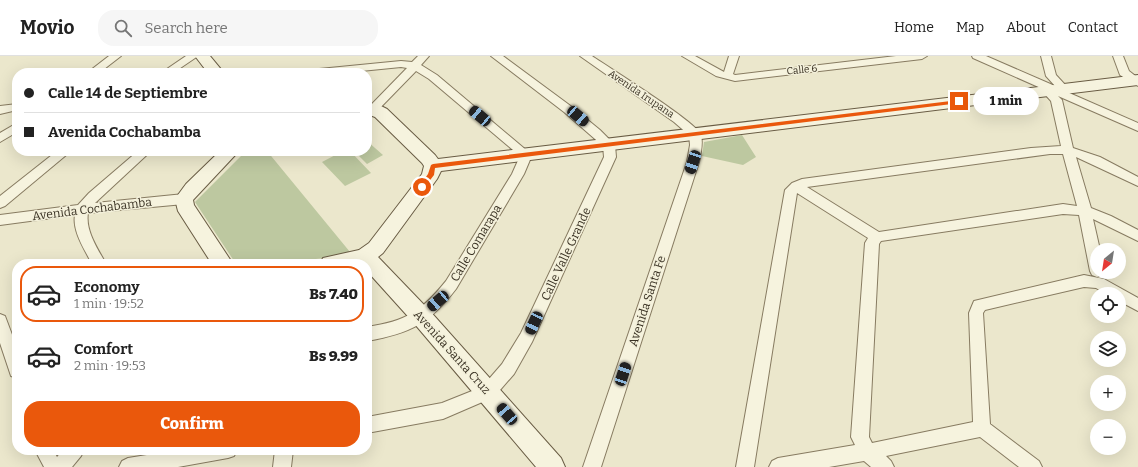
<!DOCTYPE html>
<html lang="en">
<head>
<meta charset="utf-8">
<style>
  body { margin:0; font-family:Bitter,serif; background:#f6f6f6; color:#222; height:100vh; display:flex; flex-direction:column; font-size:15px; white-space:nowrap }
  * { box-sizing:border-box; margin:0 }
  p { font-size:13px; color:#767676 }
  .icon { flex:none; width:22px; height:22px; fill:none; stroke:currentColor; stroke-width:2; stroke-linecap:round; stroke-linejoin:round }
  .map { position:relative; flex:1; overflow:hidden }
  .side { position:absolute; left:12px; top:203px; width:360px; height:196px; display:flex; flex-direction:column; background:#fff; border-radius:16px; box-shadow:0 4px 16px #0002 }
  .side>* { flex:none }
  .top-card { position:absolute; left:12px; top:12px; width:360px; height:88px; border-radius:16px; box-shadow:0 4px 16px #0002; display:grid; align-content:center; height:88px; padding:0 12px; background:#fff }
  .needle { width:26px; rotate:210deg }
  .buttons { position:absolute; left:1090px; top:187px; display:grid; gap:8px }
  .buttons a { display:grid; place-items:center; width:36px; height:36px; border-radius:50%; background:#fff; box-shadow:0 4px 16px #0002; font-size:20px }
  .end { position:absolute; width:18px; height:18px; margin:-9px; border:5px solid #ea580c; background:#fff; box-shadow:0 0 0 2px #fff }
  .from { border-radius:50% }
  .bubble { position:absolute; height:28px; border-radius:14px; background:#fff; box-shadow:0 4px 16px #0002; font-size:13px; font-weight:800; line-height:28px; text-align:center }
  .car { position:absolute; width:12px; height:24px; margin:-12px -6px; border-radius:5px; box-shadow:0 0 3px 1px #0007; background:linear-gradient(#222 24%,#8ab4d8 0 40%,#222 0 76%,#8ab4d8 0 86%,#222 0) }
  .top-card b { display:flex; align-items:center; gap:14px; height:38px; font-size:15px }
  .top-card b+b { border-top:1px solid #e0e0e0 }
  .top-card i { width:10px; height:10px; background:#222 }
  ul { padding:7px 0 0; list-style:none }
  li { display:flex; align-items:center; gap:12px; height:56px; margin:0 8px 6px; padding:0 4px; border:2px solid transparent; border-radius:16px }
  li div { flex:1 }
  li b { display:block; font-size:15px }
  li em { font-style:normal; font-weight:800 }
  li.active { border-color:#ea580c }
  li>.icon { width:36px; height:36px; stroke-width:1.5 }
  .button { display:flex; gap:8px; margin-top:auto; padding:8px 12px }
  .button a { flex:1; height:46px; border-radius:16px; background:#ea580c; color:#fff; font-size:16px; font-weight:800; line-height:46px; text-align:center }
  header { display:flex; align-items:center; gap:24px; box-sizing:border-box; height:56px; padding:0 20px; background:#fff; border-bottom:1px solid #e0e0e0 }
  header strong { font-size:19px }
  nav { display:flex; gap:22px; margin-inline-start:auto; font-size:14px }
  .search { width:280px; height:36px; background:#f6f6f6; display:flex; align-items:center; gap:10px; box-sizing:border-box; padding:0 14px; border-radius:16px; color:#767676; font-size:15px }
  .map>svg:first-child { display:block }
  .green { fill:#bdc8a0 }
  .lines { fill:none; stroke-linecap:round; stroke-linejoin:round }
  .street-casing { stroke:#877b61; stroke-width:2 }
  .secondary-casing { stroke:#695c44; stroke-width:2 }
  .street { fill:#f6f3de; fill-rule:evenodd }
  .secondary { fill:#f6f3de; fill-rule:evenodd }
  .route { fill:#ea580c }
  .labels { text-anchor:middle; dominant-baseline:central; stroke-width:3; stroke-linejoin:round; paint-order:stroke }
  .far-street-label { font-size:10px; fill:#393123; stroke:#f3f0da }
  .street-label { font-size:12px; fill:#393123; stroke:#f3f0da }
</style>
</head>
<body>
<header>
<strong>Movio</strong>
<div class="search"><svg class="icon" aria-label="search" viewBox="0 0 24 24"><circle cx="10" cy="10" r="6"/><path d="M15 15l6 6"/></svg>Search here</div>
<nav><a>Home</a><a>Map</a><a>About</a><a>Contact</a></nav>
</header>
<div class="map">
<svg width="1138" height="411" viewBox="0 0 1138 411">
  <rect width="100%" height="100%" fill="#ebe7cc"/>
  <path class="green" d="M742,79L756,101L743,109L702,100L704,86Z
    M367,85L383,99L367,108L354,95H367Z
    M246,95H267L350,196L345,200L277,207L236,208L195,146Z
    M343,95H350L371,117L345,130L322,106Z"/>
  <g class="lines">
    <g class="street-casing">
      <path id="street" d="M109,0H121L99,17H87Z
        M186,0H198L173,17H161Z
        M418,0H429L421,9L437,19L532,99L524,118L456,233C429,268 411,277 367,285V271C406,265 421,256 446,225L512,118L520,100L429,23L416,15L377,55H369L367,53L369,51L407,12L401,11L341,17H304L309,14L401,5L412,6Z
        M491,0H503L572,51L600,74L615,89L616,101L532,286L514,318L494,341L443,363L367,377V361L442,347L482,331L502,308L521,277L604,101L603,90L564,56Z
        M580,0H592C608,11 698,67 701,79C703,87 701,97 699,106L601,411H583L687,106L690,89L689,79L674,66Z
        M682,0H695L724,16L729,0H739L733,18L735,19L896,0H927L922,3L735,25L716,20Z
        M972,0H986L1055,30L1046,20L1041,0H1051L1056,19L1069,33L1067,36L1138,67V75L1058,40L1062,44L1073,92L1100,101L1138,121V130L1076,101L1091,152L1111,160L1138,174V185L1093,163L1100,194H1097V216H1104L1102,219L1097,221L1092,219L1090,215L1079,159L1063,158L881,185L879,188L869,381L872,387L973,366L969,257L974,245L1084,219L1104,223L1138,242V255L1119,245V238H1106L1096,232L1084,231L985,254L983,257L990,368L1039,405L1042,411H1019L980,381L886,400L891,405L894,411H871L864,405L829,411H769L772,405L778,402L855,389L851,381L865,187L868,182L797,137L754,411H736L785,134L792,127L802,123L1031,92L1061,90L1051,45L1042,35L1043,33L973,2ZM1050,98H1063L1077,150L1063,148L879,176L807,131Z
        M1113,0H1123L1129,15L1138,22V30L1120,19Z
        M17,48V54L0,58V50Z
        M17,67V76L0,86V77Z
        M57,95H71L5,150L0,152V140Z
        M138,95H151L95,147L184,138L189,140L190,143L189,146L184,148L88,157C85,175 98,193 106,208H92C85,194 72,175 75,159L0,169V159L78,149L89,137Z
        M0,258L5,260L17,292V322L11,320L0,287Z
        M35,394H53L57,401L63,394H84L81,400L72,411H44Z
        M178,394H237L234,400L228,402L178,411H119L122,405L128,402Z
        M275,394H293L291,411H273Z"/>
    </g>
    <g class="secondary-casing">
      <path id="secondary" d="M195,0H210L224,17H208Z
        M1138,19V29L441,115L437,123L383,197L378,201L429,254L561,402L565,411H536L413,266L367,215V208H320L323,202L359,194L369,187L422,118L424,110L422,107L375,61L367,58V48L379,49L387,53L435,99L438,103Z
        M220,95H239L193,144L194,149L233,208H212L178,155L175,143L186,128Z"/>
    </g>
    <use href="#street" class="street"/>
    <use href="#secondary" class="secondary"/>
  </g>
  <path class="route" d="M959,44L961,45L960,47L435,112L434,119L424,132L419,131L428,118L431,109L433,108Z"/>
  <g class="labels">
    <g class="far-street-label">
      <text transform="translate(802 14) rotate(-6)">Calle 6</text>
      <text transform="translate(641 38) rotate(34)">Avenida Irupana</text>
    </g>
    <g class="street-label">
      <text transform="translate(92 153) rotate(-7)">Avenida Cochabamba</text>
      <text transform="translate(476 187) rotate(-59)">Calle Comarapa</text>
      <text transform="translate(566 198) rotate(-65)">Calle Valle Grande</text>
      <text transform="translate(647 245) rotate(-72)">Avenida Santa Fe</text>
      <text transform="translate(452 296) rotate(48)">Avenida Santa Cruz</text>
    </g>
  </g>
</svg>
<div class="buttons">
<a><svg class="needle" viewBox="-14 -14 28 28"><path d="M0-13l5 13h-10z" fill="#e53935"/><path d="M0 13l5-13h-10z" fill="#767676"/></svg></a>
<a><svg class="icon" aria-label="locate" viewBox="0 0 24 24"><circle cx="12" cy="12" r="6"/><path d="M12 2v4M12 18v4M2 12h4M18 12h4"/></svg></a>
<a><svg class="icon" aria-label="layers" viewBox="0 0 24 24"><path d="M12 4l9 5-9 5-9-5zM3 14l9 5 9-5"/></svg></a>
<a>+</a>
<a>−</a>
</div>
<i class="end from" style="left:422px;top:131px"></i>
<i class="end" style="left:959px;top:45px"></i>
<div class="bubble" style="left:973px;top:31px;width:66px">1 min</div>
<i class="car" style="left:480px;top:60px;rotate:310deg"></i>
<i class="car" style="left:578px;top:60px;rotate:131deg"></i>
<i class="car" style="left:693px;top:106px;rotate:198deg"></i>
<i class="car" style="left:438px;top:245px;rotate:229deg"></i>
<i class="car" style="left:534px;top:267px;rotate:205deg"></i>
<i class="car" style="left:623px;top:318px;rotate:18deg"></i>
<i class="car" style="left:507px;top:358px;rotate:319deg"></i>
<div class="top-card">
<b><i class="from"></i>Calle 14 de Septiembre</b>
<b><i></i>Avenida Cochabamba</b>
</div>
<section class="side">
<ul>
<li class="active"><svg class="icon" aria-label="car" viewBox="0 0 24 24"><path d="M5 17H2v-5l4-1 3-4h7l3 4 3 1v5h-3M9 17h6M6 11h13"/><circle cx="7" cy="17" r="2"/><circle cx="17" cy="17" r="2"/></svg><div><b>Economy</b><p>1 min · 19:52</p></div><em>Bs 7.40</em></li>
<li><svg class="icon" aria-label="car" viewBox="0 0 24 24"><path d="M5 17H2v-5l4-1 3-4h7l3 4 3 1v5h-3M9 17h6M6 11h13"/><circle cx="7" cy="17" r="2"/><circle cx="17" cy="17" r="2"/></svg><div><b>Comfort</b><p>2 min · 19:53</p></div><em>Bs 9.99</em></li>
</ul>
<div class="button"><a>Confirm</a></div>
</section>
</div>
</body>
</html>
